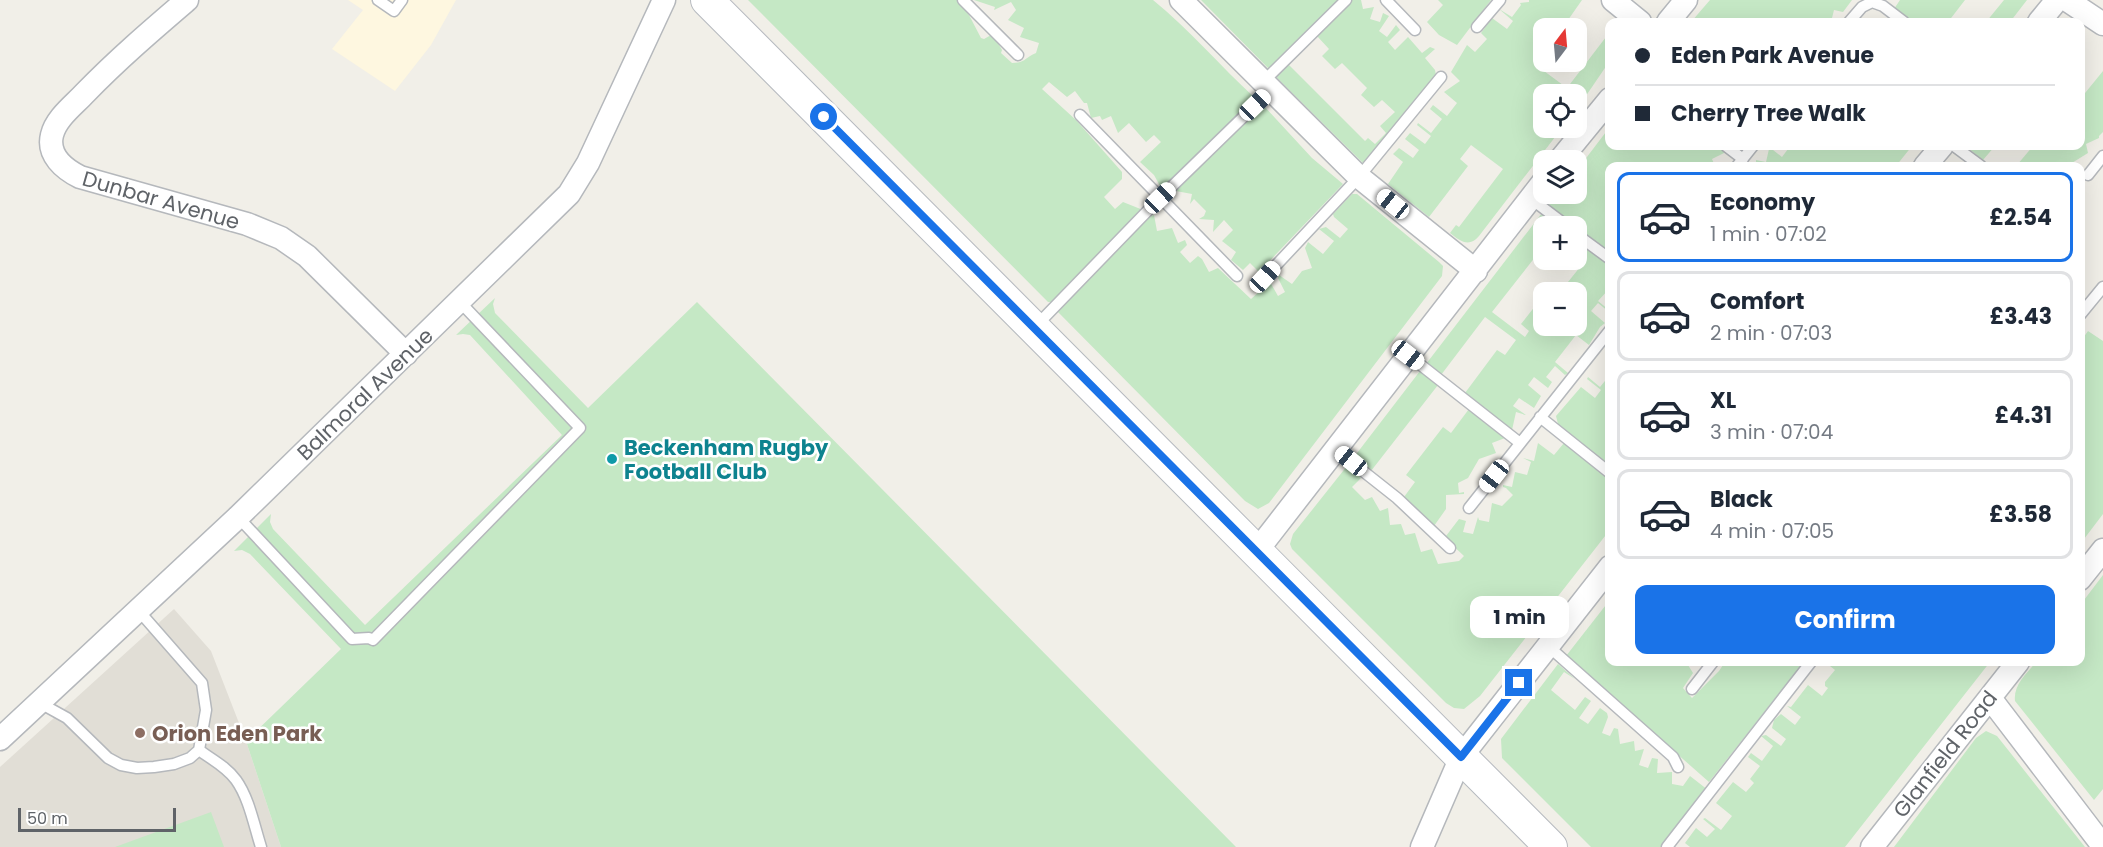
<!DOCTYPE html>
<html lang="en">
<head>
<meta charset="utf-8">
<style>
  body { margin:0; font-family:Poppins,sans-serif; background:#f6f6f7; color:#1f2937; height:100vh; display:flex; flex-direction:column; font-size:22px; white-space:nowrap }
  * { box-sizing:border-box; margin:0 }
  p { font-size:20px; color:#747a83 }
  .icon { flex:none; width:33px; height:33px; fill:none; stroke:currentColor; stroke-width:2; stroke-linecap:round; stroke-linejoin:round }
  .map { position:relative; flex:1; overflow:hidden }
  .panel { position:absolute; left:1605px; top:162px; width:480px; height:504px; display:flex; flex-direction:column; background:#fff; border-radius:12px; box-shadow:0 6px 24px #0002 }
  .panel>* { flex:none }
  .hud { position:absolute; left:1605px; top:18px; width:480px; height:132px; border-radius:12px; box-shadow:0 6px 24px #0002; display:grid; align-content:center; height:132px; padding:0 30px; background:#fff }
  .needle { width:39px; rotate:16deg }
  .fabs { position:absolute; left:1533px; top:18px; display:grid; gap:12px }
  .fabs a { display:grid; place-items:center; width:54px; height:54px; border-radius:12px; background:#fff; box-shadow:0 6px 24px #0002; font-size:30px }
  .scale { position:absolute; left:18px; bottom:15px; width:158px; box-sizing:border-box; padding-left:6px; border:3px solid #5f6368; border-top:0; font-size:16px; line-height:21px; white-space:nowrap; color:#5f6368; -webkit-text-stroke:4px #fff; paint-order:stroke }
  .end { position:absolute; width:27px; height:27px; margin:-14px; border:8px solid #1a73e8; background:#fff; box-shadow:0 0 0 3px #fff }
  .from { border-radius:50% }
  .bubble { position:absolute; height:42px; border-radius:12px; background:#fff; box-shadow:0 6px 24px #0002; font-size:20px; font-weight:700; line-height:42px; text-align:center }
  .car { position:absolute; width:18px; height:36px; margin:-18px -9px; border-radius:8px; box-shadow:0 0 4px 2px #0007; background:linear-gradient(#fff 24%,#345 0 40%,#fff 0 76%,#345 0 86%,#fff 0) }
  .hud b { display:flex; align-items:center; gap:21px; height:57px; font-size:22px }
  .hud b+b { border-top:2px solid #e0e1e3 }
  .hud i { width:15px; height:15px; background:#1f2937 }
  ul { padding:10px 0 0; list-style:none }
  li { display:flex; align-items:center; gap:18px; height:90px; margin:0 12px 9px; padding:0 18px; border:3px solid #e0e1e3; border-radius:12px }
  li div { flex:1 }
  li b { display:block; font-size:22px }
  li em { font-style:normal; font-weight:700 }
  li.on { border-color:#1a73e8 }
  li>.icon { width:54px; height:54px; stroke-width:1.5 }
  .button { display:flex; gap:12px; margin-top:auto; padding:12px 30px }
  .button a { flex:1; height:69px; border-radius:12px; background:#1a73e8; color:#fff; font-size:24px; font-weight:700; line-height:69px; text-align:center }
  .map>svg:first-child { display:block }
  .commercial { fill:#fef7e0 }
  .education { fill:#e1ded6 }
  .green { fill:#c5e8c5 }
  .lines { fill:none; stroke-linecap:round; stroke-linejoin:round }
  .lane-casing { stroke:#b5b8bc; stroke-width:13 }
  .street-casing { stroke:#b5b8bc; stroke-width:25 }
  .secondary-casing { stroke:#b6babf; stroke-width:34 }
  .lane { stroke:#fff; stroke-width:10 }
  .street { stroke:#fff; stroke-width:22 }
  .secondary { stroke:#fff; stroke-width:32 }
  .route { stroke:#1a73e8; stroke-width:8 }
  .culture-dot { fill:#0f9aa8; stroke:#fff; stroke-width:2 }
  .education-dot { fill:#8d6e63; stroke:#fff; stroke-width:2 }
  .labels { text-anchor:middle; dominant-baseline:central; stroke-width:5; stroke-linejoin:round; paint-order:stroke }
  .street-label { font-size:21px; fill:#5f6368; stroke:#fff }
  .culture-label { font-size:21px; font-weight:bold; fill:#0d838f; stroke:#fff; text-anchor:start }
  .education-label { font-size:21px; font-weight:bold; fill:#785e54; stroke:#fff; text-anchor:start }
</style>
</head>
<body>
<div class="map">
<svg width="2103" height="847" viewBox="0 0 2103 847">
  <rect width="100%" height="100%" fill="#f1efe8"/>
  <path class="commercial" d="M348,0H456L431,45L395,91L332,49L363,10Z"/>
  <path class="education" d="M174,609L211,651L246,741L281,847H0V767Z"/>
  <path class="green" d="M748,0H958L969,15L981,38L984,39L993,34L1002,50L1001,53L1012,63C1026,63 1025,57 1036,53L1039,43L1020,37L1024,28L1008,20L1016,10L1011,2L994,10L995,7L974,0H1153C1190,30 1220,66 1255,98L1169,185L1160,186L1154,175L1140,162L1161,142L1154,135L1146,142L1129,123L1118,133L1111,116L1102,120L1100,116L1091,118L1087,103H1084L1075,91L1067,97L1049,82L1042,89L1076,120L1122,172V179L1104,197L1115,209L1123,202L1143,210L1053,302H1048Z
    M1201,0H1340L1269,69Z
    M1351,0H1361L1363,9L1374,7L1370,19L1380,22L1383,13L1389,16L1379,31L1387,37L1396,25L1400,30L1388,42L1395,50L1408,37L1422,53L1430,47L1435,49L1425,58L1435,70L1436,75L1364,164L1275,76L1288,64L1365,141L1368,138L1375,144L1386,133L1380,126L1395,112L1382,100L1374,107L1361,95L1367,88L1342,63L1335,69L1322,56L1329,49L1317,36Z
    M1438,0H1491L1457,45L1439,35L1427,22L1443,5Z
    M1529,0H1582L1568,20L1577,27L1575,28H1544V62H1550L1544,71L1567,88L1609,33V62L1577,109L1576,94H1544V128H1562L1479,236C1469,248 1460,241 1450,233L1456,225L1459,227L1503,169L1471,145L1460,159L1468,166L1429,217L1388,184L1403,162L1393,154L1399,148L1413,158L1419,150L1405,139L1410,133L1425,144L1431,136L1417,125L1418,123L1431,133L1442,119L1430,109L1433,105L1447,116L1457,103L1444,92L1460,81L1451,72L1467,45L1475,52L1487,39L1481,33L1492,18L1507,29L1513,21L1499,9L1512,17L1521,5L1520,3L1529,2Z
    M1710,0H1852L1843,12L1834,10L1831,22H1691Z
    M1900,0H1965L1948,22H1911L1894,9Z
    M2004,0H2027L2010,22H1986Z
    M2103,71V132L2099,136V138L2086,144L2088,153L2067,166H2020L2017,165L2033,146H2080L2081,98Z
    M1263,105L1312,158L1343,184L1259,272L1250,263L1243,270L1231,260L1236,252L1222,241L1233,230L1224,220L1213,232L1214,220L1199,219L1204,216L1206,211L1194,199L1190,204L1192,194L1176,191Z
    M1609,128L1610,146H1722L1726,152L1712,159L1715,166H1610L1609,253L1548,206L1558,194H1576L1577,170Z
    M1768,146L1782,157L1788,149L1784,146H1912L1896,166H1756V160L1766,162L1769,149Z
    M1969,146H1995L1983,160L1968,148Z
    M1352,194H1357L1439,262L1443,266L1442,276L1269,503L1258,509L1245,501L1057,311L1150,216L1154,215L1157,231L1172,228L1178,243L1185,240L1187,245L1180,252L1190,263L1198,256L1202,259L1209,272L1218,268L1251,299L1270,282L1278,296L1285,292L1278,278L1279,275L1292,284L1302,271L1312,268L1305,248L1308,242L1323,254L1334,241L1319,229L1326,227L1340,238L1348,229L1334,217L1333,214Z
    M1542,213L1559,226H1544L1543,247L1492,312L1525,337L1529,331L1521,324L1543,296L1544,326H1576V292H1560L1580,267L1572,260H1576L1577,253L1583,245L1609,265V289L1598,301L1609,310V312L1598,303L1591,311L1605,323L1600,327L1589,345L1576,335L1555,362L1568,373L1565,375L1555,366L1546,377L1552,382L1548,388L1534,377L1528,385L1541,396L1534,408L1519,398L1513,406L1526,415L1516,412L1512,430L1465,393L1497,350L1505,355L1516,340L1485,317L1441,375L1426,364Z
    M495,298L493,304L495,313L588,408L697,302L1236,847H281L246,741L341,649L250,554L242,550L234,551L271,514L270,522L273,529L365,625L562,435L470,335L463,334L456,335Z
    M2088,331L2103,341V514L2081,543L2080,336L2083,338Z
    M1420,371L1438,385L1371,471L1354,457Z
    M1609,376V465L1558,424L1556,416L1581,387L1595,398L1601,390L1587,379L1588,377L1600,387Z
    M1469,409L1505,438L1492,443L1496,453L1479,459L1468,478L1458,483L1459,493L1464,492V494L1446,495V509L1434,526L1404,497L1415,482L1406,475L1443,427L1451,433Z
    M1538,443L1554,455L1564,443L1609,478V531L1480,696L1464,709L1454,708L1446,703L1292,549L1290,544L1293,534L1347,466L1361,478L1352,487L1365,500L1372,497L1380,511L1388,508L1390,525L1401,524L1405,535L1415,533L1421,552L1432,549L1438,564L1459,561L1464,556L1446,539V536L1459,519L1466,521L1463,532L1473,534L1478,517L1479,520L1489,522L1492,503L1502,506L1513,495L1506,488L1503,487V485L1512,487L1515,472L1527,475L1531,462L1523,458L1534,461Z
    M2103,575V789L2094,800L2015,701C2013,685 2027,673 2036,662H2080L2081,604Z
    M1609,601L1610,662H1695L1688,665L1693,673L1683,688L1692,698L1719,671L1725,662H1804L1709,782L1566,656Z
    M1825,662H1990L1845,847H1690L1685,843L1696,828L1707,837L1715,829L1703,819L1705,818L1721,830L1732,816L1716,803L1733,782L1746,792L1754,783L1750,779L1760,766L1748,757L1751,753L1762,761L1773,746L1761,736L1766,735L1781,746L1786,739L1772,728L1774,720L1781,714L1795,725L1801,717L1787,706L1791,707L1808,685L1822,696L1828,688L1825,686V682L1835,670Z
    M1558,664L1575,679L1564,672L1551,690L1575,710L1585,697L1591,701L1579,718L1588,724L1600,708L1607,713L1608,717L1602,733L1610,736L1614,728L1618,729L1620,744L1634,741L1635,751L1644,749L1639,765L1648,768L1652,758L1658,759L1657,773L1672,772V784L1683,786L1690,776L1708,790L1661,847H1591L1502,758L1501,739Z
    M1986,731L1997,736L2085,847H1894L1976,738Z
    M211,812L224,847H115Z"/>
  <g class="lines">
    <g class="lane-casing">
      <path id="lane" d="M378,0L394,11L402,0
        M963,0L1018,55
        M1386,0L1415,30
        M1849,22L1862,7L1872,2L1883,6L1904,22
        M1477,27L1500,0
        M1263,82L1346,0
        M1080,115L1237,276
        M1726,146L1743,159
        M1954,146L1981,166
        M1737,166L1753,146
        M2088,175L2103,156
        M1530,198L1567,226
        M1576,234L1610,259
        M1265,277L1359,177L1441,77
        M2080,315L2103,287
        M1035,327L1160,198L1271,90
        M1408,355L1520,443
        M1540,417L1610,473
        M1335,449L1397,498L1450,548
        M1469,508L1610,330
        M238,517L352,639L369,638L373,640L580,428L460,302
        M1548,646L1673,757L1678,767
        M1692,689L1713,662
        M40,703L67,718L108,758L121,765L137,768L154,767L174,764L190,758L199,750L206,710L202,683L139,611
        M199,750C211,759 227,767 236,780C249,798 254,825 261,847
        M1667,847L1811,662"/>
    </g>
    <g class="street-casing">
      <path id="street" d="M187,0C152,30 118,59 85,93C74,105 56,118 52,135C47,155 64,169 80,177L247,224L281,238L307,256L406,354
        M1181,0L1359,177L1476,271
        M1613,0L1640,22
        M2067,0L2103,24
        M1668,22L1686,0
        M2039,22L2057,0
        M1560,160L1610,99
        M1925,166L1942,146
        M1256,552L1544,181
        M2080,579L2103,550
        M1990,698L2103,846
        M0,739L238,517L569,194L588,163L664,0
        M1422,847L1461,757L1610,567
        M1872,847L2018,662"/>
    </g>
    <g class="secondary-casing">
      <path id="secondary" d="M707,0L1551,847"/>
    </g>
    <use href="#lane" class="lane"/>
    <use href="#street" class="street"/>
    <use href="#secondary" class="secondary"/>
  </g>
  <g class="lines">
    <path class="route" d="M824,117L1461,757L1519,683"/>
  </g>
  <circle class="culture-dot" cx="612" cy="459" r="6"/>
  <circle class="education-dot" cx="140" cy="733" r="6"/>
  <g class="labels">
    <g class="street-label">
      <text transform="translate(161 200) rotate(16)">Dunbar Avenue</text>
      <text transform="translate(365 394) rotate(-44)">Balmoral Avenue</text>
      <text transform="translate(1945 754) rotate(-52)">Glanfield Road</text>
    </g>
    <g class="culture-label">
      <text x="624" y="447">Beckenham Rugby<tspan x="624" dy="24">Football Club</tspan></text>
    </g>
    <g class="education-label">
      <text x="152" y="733">Orion Eden Park</text>
    </g>
  </g>
</svg>
<div class="fabs">
<a><svg class="needle" viewBox="-14 -14 28 28"><path d="M0-13l5 13h-10z" fill="#e53935"/><path d="M0 13l5-13h-10z" fill="#747a83"/></svg></a>
<a><svg class="icon" aria-label="locate" viewBox="0 0 24 24"><circle cx="12" cy="12" r="6"/><path d="M12 2v4M12 18v4M2 12h4M18 12h4"/></svg></a>
<a><svg class="icon" aria-label="layers" viewBox="0 0 24 24"><path d="M12 4l9 5-9 5-9-5zM3 14l9 5 9-5"/></svg></a>
<a>+</a>
<a>−</a>
</div>
<div class="scale">50 m</div>
<i class="end from" style="left:824px;top:117px"></i>
<i class="end" style="left:1519px;top:683px"></i>
<div class="bubble" style="left:1470px;top:596px;width:99px">1 min</div>
<i class="car" style="left:1255px;top:105px;rotate:46deg"></i>
<i class="car" style="left:1160px;top:198px;rotate:46deg"></i>
<i class="car" style="left:1393px;top:204px;rotate:309deg"></i>
<i class="car" style="left:1265px;top:277px;rotate:43deg"></i>
<i class="car" style="left:1408px;top:355px;rotate:128deg"></i>
<i class="car" style="left:1351px;top:461px;rotate:309deg"></i>
<i class="car" style="left:1494px;top:476px;rotate:218deg"></i>
<div class="hud">
<b><i class="from"></i>Eden Park Avenue</b>
<b><i></i>Cherry Tree Walk</b>
</div>
<section class="panel">
<ul>
<li class="on"><svg class="icon" aria-label="car" viewBox="0 0 24 24"><path d="M5 17H2v-5l4-1 3-4h7l3 4 3 1v5h-3M9 17h6M6 11h13"/><circle cx="7" cy="17" r="2"/><circle cx="17" cy="17" r="2"/></svg><div><b>Economy</b><p>1 min · 07:02</p></div><em>£2.54</em></li>
<li><svg class="icon" aria-label="car" viewBox="0 0 24 24"><path d="M5 17H2v-5l4-1 3-4h7l3 4 3 1v5h-3M9 17h6M6 11h13"/><circle cx="7" cy="17" r="2"/><circle cx="17" cy="17" r="2"/></svg><div><b>Comfort</b><p>2 min · 07:03</p></div><em>£3.43</em></li>
<li><svg class="icon" aria-label="car" viewBox="0 0 24 24"><path d="M5 17H2v-5l4-1 3-4h7l3 4 3 1v5h-3M9 17h6M6 11h13"/><circle cx="7" cy="17" r="2"/><circle cx="17" cy="17" r="2"/></svg><div><b>XL</b><p>3 min · 07:04</p></div><em>£4.31</em></li>
<li><svg class="icon" aria-label="car" viewBox="0 0 24 24"><path d="M5 17H2v-5l4-1 3-4h7l3 4 3 1v5h-3M9 17h6M6 11h13"/><circle cx="7" cy="17" r="2"/><circle cx="17" cy="17" r="2"/></svg><div><b>Black</b><p>4 min · 07:05</p></div><em>£3.58</em></li>
</ul>
<div class="button"><a>Confirm</a></div>
</section>
</div>
</body>
</html>
